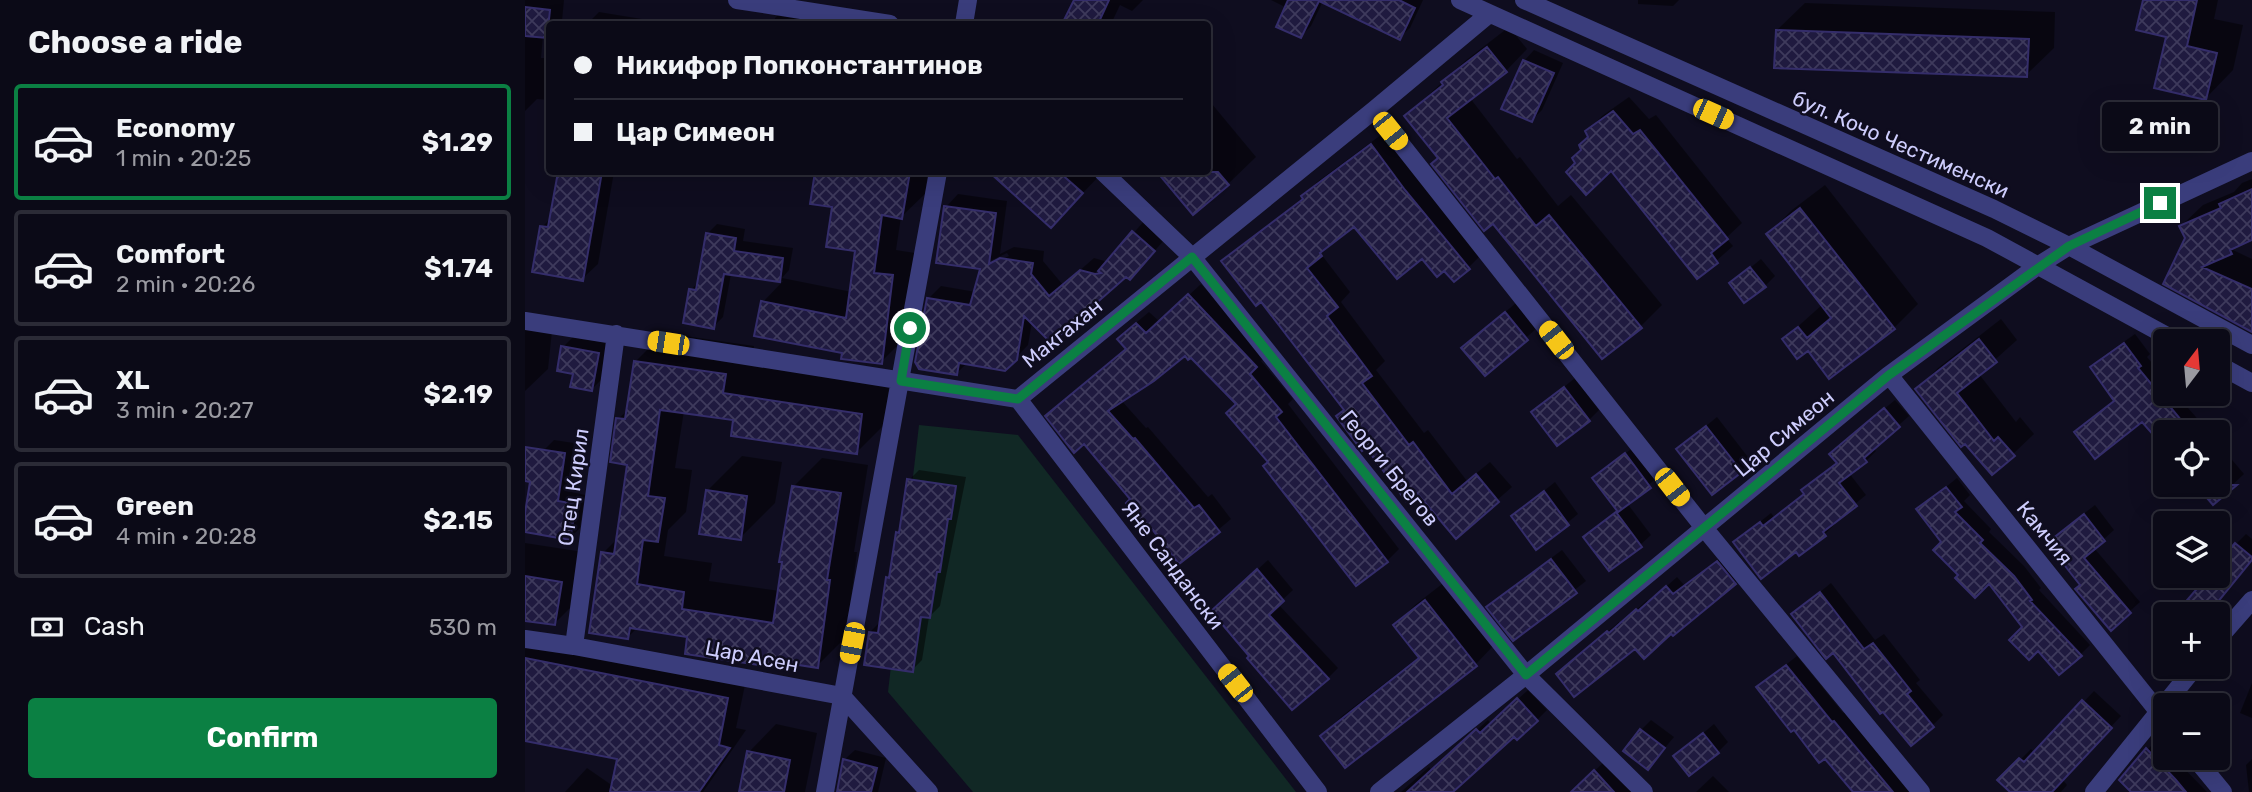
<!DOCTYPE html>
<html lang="en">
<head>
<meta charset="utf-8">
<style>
  body { margin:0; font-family:Rubik,sans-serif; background:#141320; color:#f1f3f6; height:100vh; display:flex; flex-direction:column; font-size:26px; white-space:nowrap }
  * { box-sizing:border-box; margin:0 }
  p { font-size:23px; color:#9a9aa1 }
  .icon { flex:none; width:38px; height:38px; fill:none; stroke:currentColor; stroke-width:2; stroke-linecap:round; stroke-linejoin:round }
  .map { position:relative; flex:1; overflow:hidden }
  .side { display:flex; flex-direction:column; background:#0b0a17; width:525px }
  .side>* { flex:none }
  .hud { position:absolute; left:21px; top:21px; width:665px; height:154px; border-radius:7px; box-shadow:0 7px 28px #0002,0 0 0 2px #2b2b36; display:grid; align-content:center; height:154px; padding:0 28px; background:#0b0a17 }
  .needle { width:46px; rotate:16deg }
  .controls { position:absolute; left:1628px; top:329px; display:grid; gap:14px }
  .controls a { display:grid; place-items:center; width:77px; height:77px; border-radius:7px; background:#0b0a17; box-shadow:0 7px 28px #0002,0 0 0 2px #2b2b36; font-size:35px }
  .end { position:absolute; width:32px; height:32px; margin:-16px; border:9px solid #0b8043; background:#fff; box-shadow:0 0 0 4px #fff }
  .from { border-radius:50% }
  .bubble { position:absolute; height:49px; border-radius:7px; background:#0b0a17; box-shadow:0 7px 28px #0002,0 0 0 2px #2b2b36; font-size:23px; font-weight:700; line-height:49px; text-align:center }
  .car { position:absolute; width:21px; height:42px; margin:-21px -10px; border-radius:9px; box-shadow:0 0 5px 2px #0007; background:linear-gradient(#f5c518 24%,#345 0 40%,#f5c518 0 76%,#345 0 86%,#f5c518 0) }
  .hud b { display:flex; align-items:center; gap:24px; height:66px; font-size:26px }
  .hud b+b { border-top:2px solid #2b2b36 }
  .hud i { width:18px; height:18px; background:#f1f3f6 }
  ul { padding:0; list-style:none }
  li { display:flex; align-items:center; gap:21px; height:116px; margin:0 14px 10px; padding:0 14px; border:4px solid #2b2b36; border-radius:7px }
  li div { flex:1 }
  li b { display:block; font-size:26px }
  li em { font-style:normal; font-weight:700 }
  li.current { border-color:#0b8043 }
  li>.icon { width:63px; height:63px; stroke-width:1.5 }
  h2 { padding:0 28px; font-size:32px; line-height:84px }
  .pay { display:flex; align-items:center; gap:18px; height:77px; padding:0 28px; font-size:26px }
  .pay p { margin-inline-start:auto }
  .action { display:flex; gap:14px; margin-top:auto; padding:14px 28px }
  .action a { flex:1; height:80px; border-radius:7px; background:#0b8043; color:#fff; font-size:28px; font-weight:700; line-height:80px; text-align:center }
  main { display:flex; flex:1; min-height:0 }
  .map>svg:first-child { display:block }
  .grass { fill:#112825 }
  .shadow { fill:#0007; fill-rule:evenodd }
  .building { fill:url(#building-cross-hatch); stroke:#342d6a; stroke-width:2 }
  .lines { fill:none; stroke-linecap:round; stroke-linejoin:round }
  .minor { stroke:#3a3d7c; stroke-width:18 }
  .route { stroke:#0b8043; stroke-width:9 }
  .labels { text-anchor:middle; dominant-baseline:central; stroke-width:5; stroke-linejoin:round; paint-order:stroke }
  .street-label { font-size:21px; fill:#cecdfd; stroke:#0f0d1f }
</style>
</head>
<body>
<main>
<section class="side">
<h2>Choose a ride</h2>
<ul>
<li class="current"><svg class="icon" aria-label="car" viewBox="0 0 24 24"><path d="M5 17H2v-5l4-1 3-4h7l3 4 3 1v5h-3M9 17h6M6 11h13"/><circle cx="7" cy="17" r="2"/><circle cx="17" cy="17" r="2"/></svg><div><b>Economy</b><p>1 min · 20:25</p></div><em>$1.29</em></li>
<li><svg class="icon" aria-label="car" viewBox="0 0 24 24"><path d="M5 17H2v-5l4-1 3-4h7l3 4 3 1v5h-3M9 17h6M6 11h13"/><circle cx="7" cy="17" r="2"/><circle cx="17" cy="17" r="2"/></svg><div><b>Comfort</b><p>2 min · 20:26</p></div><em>$1.74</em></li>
<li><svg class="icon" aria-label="car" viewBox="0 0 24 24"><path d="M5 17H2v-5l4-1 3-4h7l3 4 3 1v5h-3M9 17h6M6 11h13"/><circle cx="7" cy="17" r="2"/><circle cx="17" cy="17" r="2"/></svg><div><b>XL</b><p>3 min · 20:27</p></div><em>$2.19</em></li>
<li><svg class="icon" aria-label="car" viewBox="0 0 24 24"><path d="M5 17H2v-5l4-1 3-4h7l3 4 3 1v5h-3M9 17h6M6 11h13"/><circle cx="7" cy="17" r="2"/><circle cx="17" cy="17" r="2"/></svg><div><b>Green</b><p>4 min · 20:28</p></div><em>$2.15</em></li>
</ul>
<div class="pay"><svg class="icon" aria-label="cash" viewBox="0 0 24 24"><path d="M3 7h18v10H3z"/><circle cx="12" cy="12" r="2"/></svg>Cash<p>530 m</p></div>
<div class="action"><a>Confirm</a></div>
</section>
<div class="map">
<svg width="1727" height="792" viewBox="0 0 1727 792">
  <defs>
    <pattern id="building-cross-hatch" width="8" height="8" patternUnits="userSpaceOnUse" patternTransform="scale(1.75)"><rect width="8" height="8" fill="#1f1a3f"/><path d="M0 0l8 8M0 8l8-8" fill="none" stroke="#3e3a5c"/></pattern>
  </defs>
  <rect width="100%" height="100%" fill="#0f0d1f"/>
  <path class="grass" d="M394,425L493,435L771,792H448L363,692Z"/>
  <path class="shadow" d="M0,0H39L37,21L33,24H24V33L18,36L16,58H24V100L12,99L0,111Z
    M551,0H618L607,11L595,5L586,24H539Z
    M746,0H898L885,28L874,38L798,1L786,26L776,36L762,8Z
    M1113,0H1154L1148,6L1113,4Z
    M1620,0H1693L1689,19L1718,25L1708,70L1681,98Z
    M1280,3L1530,12L1529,48L1501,75L1252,30Z
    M260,8L345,24H249L250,18Z
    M74,12L135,22L134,24H62Z
    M984,27L1002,49L981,71L945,98L992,159L995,157L1033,206L1046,195L1137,305L1116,326L1078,357L881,116L940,61Z
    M1009,50L1038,63L1017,110L1007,120L999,61Z
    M1104,97L1124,119L1131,115L1217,223L1201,238L1208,246L1173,277L1086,168L1052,163L1065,137L1062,132L1077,116Z
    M682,98L731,157L703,184L668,213L634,172H682Z
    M860,132L957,254L944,267L919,268L829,224L796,254L825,292L816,302L860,361L851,370L899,433L903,430L942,481L965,462L987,487L931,536L821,409L736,300L698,261L712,248L779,197L792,182Z
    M35,172H89L73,264L57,279L17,227L27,217Z
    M292,172H403L400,194L376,217L371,250L390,253L379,339L356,362L319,351L238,302L258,281L206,274L198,317L188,327L166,290L174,281L182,234L192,224L220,229L218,241L268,248L264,270L257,278L327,292L332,249L309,206L287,202Z
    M466,172H578L529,223H523Z
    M1727,179V239L1715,244L1708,250L1727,259V330L1640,283L1662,238L1656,226L1678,205L1709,192L1717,183Z
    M1300,185L1393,304L1369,328L1283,349L1259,339L1298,304L1243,234L1267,210Z
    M433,194L482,201L475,254L489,247L519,251L518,261L538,285L569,258L583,262L620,220L641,238L617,265L507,322L503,345L480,369L442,363L432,373L403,299L416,286L451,292L458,268L421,207ZM482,253L484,256L465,265V261Z
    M1236,259L1250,276L1240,286L1207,283Z
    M676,284L743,354L736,361L768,399L763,404L874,549L862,561L745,461L713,403L666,355L660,353L596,400L621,428L623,427L683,497L687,494L706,519L655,562L608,499L559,442L522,416L603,348L594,339L606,327L624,312L635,322Z
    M991,303L1012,328L960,374L949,338Z
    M1476,319L1492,340L1454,374L1491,422L1495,417L1509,434L1468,473L1392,389L1413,368Z
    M0,326L27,331L23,369L0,391Z
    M139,333L229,346L226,365L364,386L360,424L331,453L210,418L159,411L150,468L167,470L161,512L143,530L139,556L187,563L184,581L255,591L269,486L297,458L343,465L329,552H332L321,637L292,666L252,660L246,665L164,635L112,628L103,637L78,553L93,538L104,463L93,419L104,409L110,362Z
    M1610,334L1625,354L1622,357L1640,378V394H1651L1683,431L1685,429L1688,432H1640L1618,420L1551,432L1590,400L1567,367L1577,357Z
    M48,337L83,343L77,379L66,390L50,372L38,347Z
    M1050,378L1074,410L1064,420L1008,412Z
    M1370,400L1384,416L1348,448L1351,451L1341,461L1324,473L1341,495L1308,522L1310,524L1300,534L1275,554L1271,550L1210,542L1246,513L1249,517L1281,493L1279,490L1289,480L1313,462L1317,444Z
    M1192,417L1226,461L1216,471L1153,449Z
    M1692,437L1699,445L1697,448L1719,474L1688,503L1674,486L1692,485Z
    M29,440L49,443L42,491L60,495L55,528L45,538L0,530L19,450Z
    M1111,445L1134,476L1102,503L1126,535L1115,545L1060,537L1093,510L1069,479Z
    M217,456L257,462L250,503L215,538L182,491Z
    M394,470L441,477L415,606L404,617L397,660L387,670L345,632L356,621L363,578L366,575L373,533L377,529L384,480Z
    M1432,478L1445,495L1439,501L1466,529L1464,532L1499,566L1516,588L1514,590L1565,645L1555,655L1500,627L1464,582L1436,575L1418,542L1394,509Z
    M1030,482L1053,514L1012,548L988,516Z
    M1570,505L1589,530L1569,548L1615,602L1586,628L1557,585L1534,533Z
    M1721,534L1727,539V560L1694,600L1699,604L1690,614H1652L1685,576H1692L1711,544Z
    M0,543L65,553L59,594L30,623L0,619Z
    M1037,550L1061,581L988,638L964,607L974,597Z
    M1203,552L1220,573L1209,583L1110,647L1044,664L1094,622L1095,625L1122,600L1124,602L1152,577L1159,585Z
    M743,560L768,590L753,604L813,668L803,678L726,656L698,601Z
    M921,581L970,644L951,664L797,736L817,716L895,656L870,625L890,605Z
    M1306,583L1350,640L1359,634L1395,680L1391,683L1418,715L1408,725L1268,614Z
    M1640,629V657L1626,645Z
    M10,639L221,680L211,728L221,730L178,792H40L62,768L88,786L94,758L0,739V649Z
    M1272,656L1318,713L1320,712L1384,792H1331L1300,757L1294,761L1233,687Z
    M1727,683V718L1715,713Z
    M1003,690L1022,710L1012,720L982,732L917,792H876L904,767L907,771L963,720L966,724Z
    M1569,691L1596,716L1537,779L1542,785L1536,792H1488L1475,780L1506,749L1510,753Z
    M1126,720L1149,737L1123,768L1116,730Z
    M251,724L292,733L280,792H215L224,752Z
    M1189,724L1203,742L1193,752L1151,756Z
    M1632,740L1640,748V758H1649L1682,792H1608L1622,750Z
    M330,750L361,758L353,792H312L319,760Z
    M1727,759V792H1724L1721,765Z
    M1080,761L1108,792H1054L1061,779Z
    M1188,776L1204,792H1171Z"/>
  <path class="building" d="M549,0H584L573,24H537Z
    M763,0H874L890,8L875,40L794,1L776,38L751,27Z
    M1618,0H1672L1662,46L1692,53L1681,100L1629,88L1641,37L1611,30Z
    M0,7L25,10L22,38L0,36Z
    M1251,30L1504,39L1502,77L1249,68Z
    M962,47L982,72L922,118L970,179L973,177L1011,226L1024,215L1117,328L1077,359L968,224L959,231L906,164L913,158L879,116L918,85L916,82Z
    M998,60L1029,73L1007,122L976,109Z
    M1088,111L1108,134L1115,130L1203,239L1186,253L1193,263L1172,279L1086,171L1061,195L1041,172L1050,163L1047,158L1056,150L1054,145L1063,137L1060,131Z
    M846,144L880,190L945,269L929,282L919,271L912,277L897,259L872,279L829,227L795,253L797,256L782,268L813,307L802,316L847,376L837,383L884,445L888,442L927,494L951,474L974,502L931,539L892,493L881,501L841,448L837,451L811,416L819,410L736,302L731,306L696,261L778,199L776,196Z
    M33,172H77L58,281L7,272L15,226L23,227Z
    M290,172H385L377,219L357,215L349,273L368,275L357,364L316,359L317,353L229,336L236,301L321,318L330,251L301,247L307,207L285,204Z
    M464,172H534L558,193L526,228Z
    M632,172H693L704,185L668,215Z
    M1727,189V240L1705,250L1707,254L1677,267L1727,289V332L1638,284L1660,238L1654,226L1696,208L1694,204Z
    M419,206L471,213L464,264L475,258L508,263L506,274L524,296L555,270L570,274L576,273L573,271L607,231L630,251L605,280L601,277L526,343L499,316L492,360L480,371L434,363L432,375L394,369L390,362L402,298L445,305L455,269L411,263Z
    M1275,208L1370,329L1304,379L1283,351L1272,359L1257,339L1273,327L1282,338L1306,318L1241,234Z
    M181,233L211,238L209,251L258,258L255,282L199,274L189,329L158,323L164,289L171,290Z
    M1225,267L1241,287L1219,303L1204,283Z
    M663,294L732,367L725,374L757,412L751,417L863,562L831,586L738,466L743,462L701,413L711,404L666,358L663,360L660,356L629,381L583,411L608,439L610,438L669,508L674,505L695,532L654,564L623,524L621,526L601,503L605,499L559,444L549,453L520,416L601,349L592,339L611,323L621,333Z
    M980,312L1003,340L960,376L936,348Z
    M1454,339L1472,362L1432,393L1469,441L1473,437L1490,456L1467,475L1440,444L1436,447L1390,389Z
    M1599,343L1616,366L1613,368L1666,432H1640V448L1617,422L1570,459L1549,432L1589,401L1565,367Z
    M36,346L74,353L67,391L45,387L48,374L32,371Z
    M109,361L201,374L198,393L337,414L332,454L206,436L208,420L135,410L123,496L140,498L133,542L118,540L112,584L159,592L157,609L248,623L257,562H254L267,486L316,493L302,580H305L293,668L248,661L247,667L160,654L162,637L105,628L103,639L64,633L76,552L89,554L102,465L85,462L91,418L100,419Z
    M1039,387L1065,421L1032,446L1006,412Z
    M1359,408L1375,427L1339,458L1342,462L1314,483L1332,506L1298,532L1301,536L1274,556L1271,552L1236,579L1208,542L1235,522L1238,526L1279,494L1276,490L1312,463L1304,454Z
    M1181,426L1217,472L1187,495L1151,449Z
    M0,447L40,453L33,501L51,504L45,540L0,532V513L5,482L0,481Z
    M1100,453L1126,488L1093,512L1067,478Z
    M382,479L431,486L426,519H423L415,572H412L405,618L396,617L388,672L339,665L344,632L353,633L361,577L364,578L371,532L374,533Z
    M1671,485H1712L1688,505Z
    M1421,487L1437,507L1430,512L1458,540L1455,543L1489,576L1507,600L1505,601L1557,656L1534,675L1513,651L1504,660L1484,640L1497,627L1464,584L1450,598L1430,578L1433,575L1408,550L1416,542L1391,509Z
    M181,490L222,496L216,540L174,534Z
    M1019,491L1044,525L1011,550L986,516Z
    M1091,512L1117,547L1084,571L1058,537Z
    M1559,514L1580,541L1559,558L1606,613L1586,631L1550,589L1555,585L1522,543Z
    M1710,543L1727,557V560L1683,614H1650L1683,576H1692V564Z
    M1026,559L1052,593L988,641L961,607Z
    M1192,561L1211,584L1148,636L1146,634L1119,659L1110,649L1049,697L1031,674L1082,631L1084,633L1111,609L1113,611L1141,586L1148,594Z
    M732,569L759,601L744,615L804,679L767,710L722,658L724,656L686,611Z
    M0,576L37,582L30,625L0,621Z
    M1295,592L1339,649L1348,643L1386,691L1382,694L1409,727L1386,746L1358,712L1355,714L1308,653L1301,659L1266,614Z
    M900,600L952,666L820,768L795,736L894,658L868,625Z
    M0,658L203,698L194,745L205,748L174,792H85L92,759L0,741Z
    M1261,665L1307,722L1309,721L1368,792H1328L1300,759L1294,763L1269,730L1266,732L1231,687Z
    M992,698L1013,721L992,740L989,737L928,792H882L951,729L955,733Z
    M1557,700L1587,728L1527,792H1485L1472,780L1494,758L1499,762Z
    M1115,729L1140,748L1123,770L1098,751Z
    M1178,733L1194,753L1164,776L1148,756Z
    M1621,748L1651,780L1661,792H1606L1594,780Z
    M222,751L265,760L259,792H214Z
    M318,759L352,768L346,792H312Z
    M1069,770L1089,792H1046Z"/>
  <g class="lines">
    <path class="minor" d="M212,0L365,24
      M935,0L1462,238L1651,341
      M999,0L1469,209L1544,246L1727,345
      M439,24L443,0
      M849,110L1180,529L1396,792
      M578,172L667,257L1001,675L1119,792
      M0,321L493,399L849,110L964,14
      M1692,364L1727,383
      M1364,375L1640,720
      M493,399L793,792
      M0,639L49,646L317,696L404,792
      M1692,640L1727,600
      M49,646L91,334
      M1670,758L1698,792
      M300,792L413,172
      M854,792L1001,675L1364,375L1514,265L1544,246L1727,161
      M1569,792L1670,667"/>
  </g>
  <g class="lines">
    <path class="route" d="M385,328L376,381L493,399L667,257L1001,675L1364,375L1544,246L1635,203"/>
  </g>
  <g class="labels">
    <g class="street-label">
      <text transform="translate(1376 144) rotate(24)">бул. Кочо Честименски</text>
      <text transform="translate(537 333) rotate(-39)">Макгахан</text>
      <text transform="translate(1259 433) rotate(-40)">Цар Симеон</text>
      <text transform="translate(865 468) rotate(51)">Георги Брегов</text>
      <text transform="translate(48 487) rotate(-82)">Отец Кирил</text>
      <text transform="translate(1520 533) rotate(51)">Камчия</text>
      <text transform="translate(648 565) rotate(53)">Яне Сандански</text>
      <text transform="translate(227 656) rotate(11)">Цар Асен</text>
    </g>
  </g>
</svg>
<div class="controls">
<a><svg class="needle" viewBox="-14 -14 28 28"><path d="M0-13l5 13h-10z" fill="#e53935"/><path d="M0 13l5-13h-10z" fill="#9a9aa1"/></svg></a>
<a><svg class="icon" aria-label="locate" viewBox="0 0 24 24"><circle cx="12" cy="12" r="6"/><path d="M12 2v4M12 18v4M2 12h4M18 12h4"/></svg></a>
<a><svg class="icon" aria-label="layers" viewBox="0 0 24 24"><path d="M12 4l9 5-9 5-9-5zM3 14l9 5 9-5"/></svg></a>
<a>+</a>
<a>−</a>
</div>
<i class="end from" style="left:385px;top:328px"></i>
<i class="end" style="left:1635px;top:203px"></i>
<div class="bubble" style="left:1577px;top:102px;width:116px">2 min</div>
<i class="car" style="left:1188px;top:114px;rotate:114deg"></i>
<i class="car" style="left:865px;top:131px;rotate:141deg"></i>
<i class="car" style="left:1031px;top:340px;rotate:322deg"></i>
<i class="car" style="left:143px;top:343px;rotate:279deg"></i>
<i class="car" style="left:1147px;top:487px;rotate:142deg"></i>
<i class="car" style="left:327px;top:643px;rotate:191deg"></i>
<i class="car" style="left:710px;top:683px;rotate:322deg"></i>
<div class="hud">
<b><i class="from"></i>Никифор Попконстантинов</b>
<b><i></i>Цар Симеон</b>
</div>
</div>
</main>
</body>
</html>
